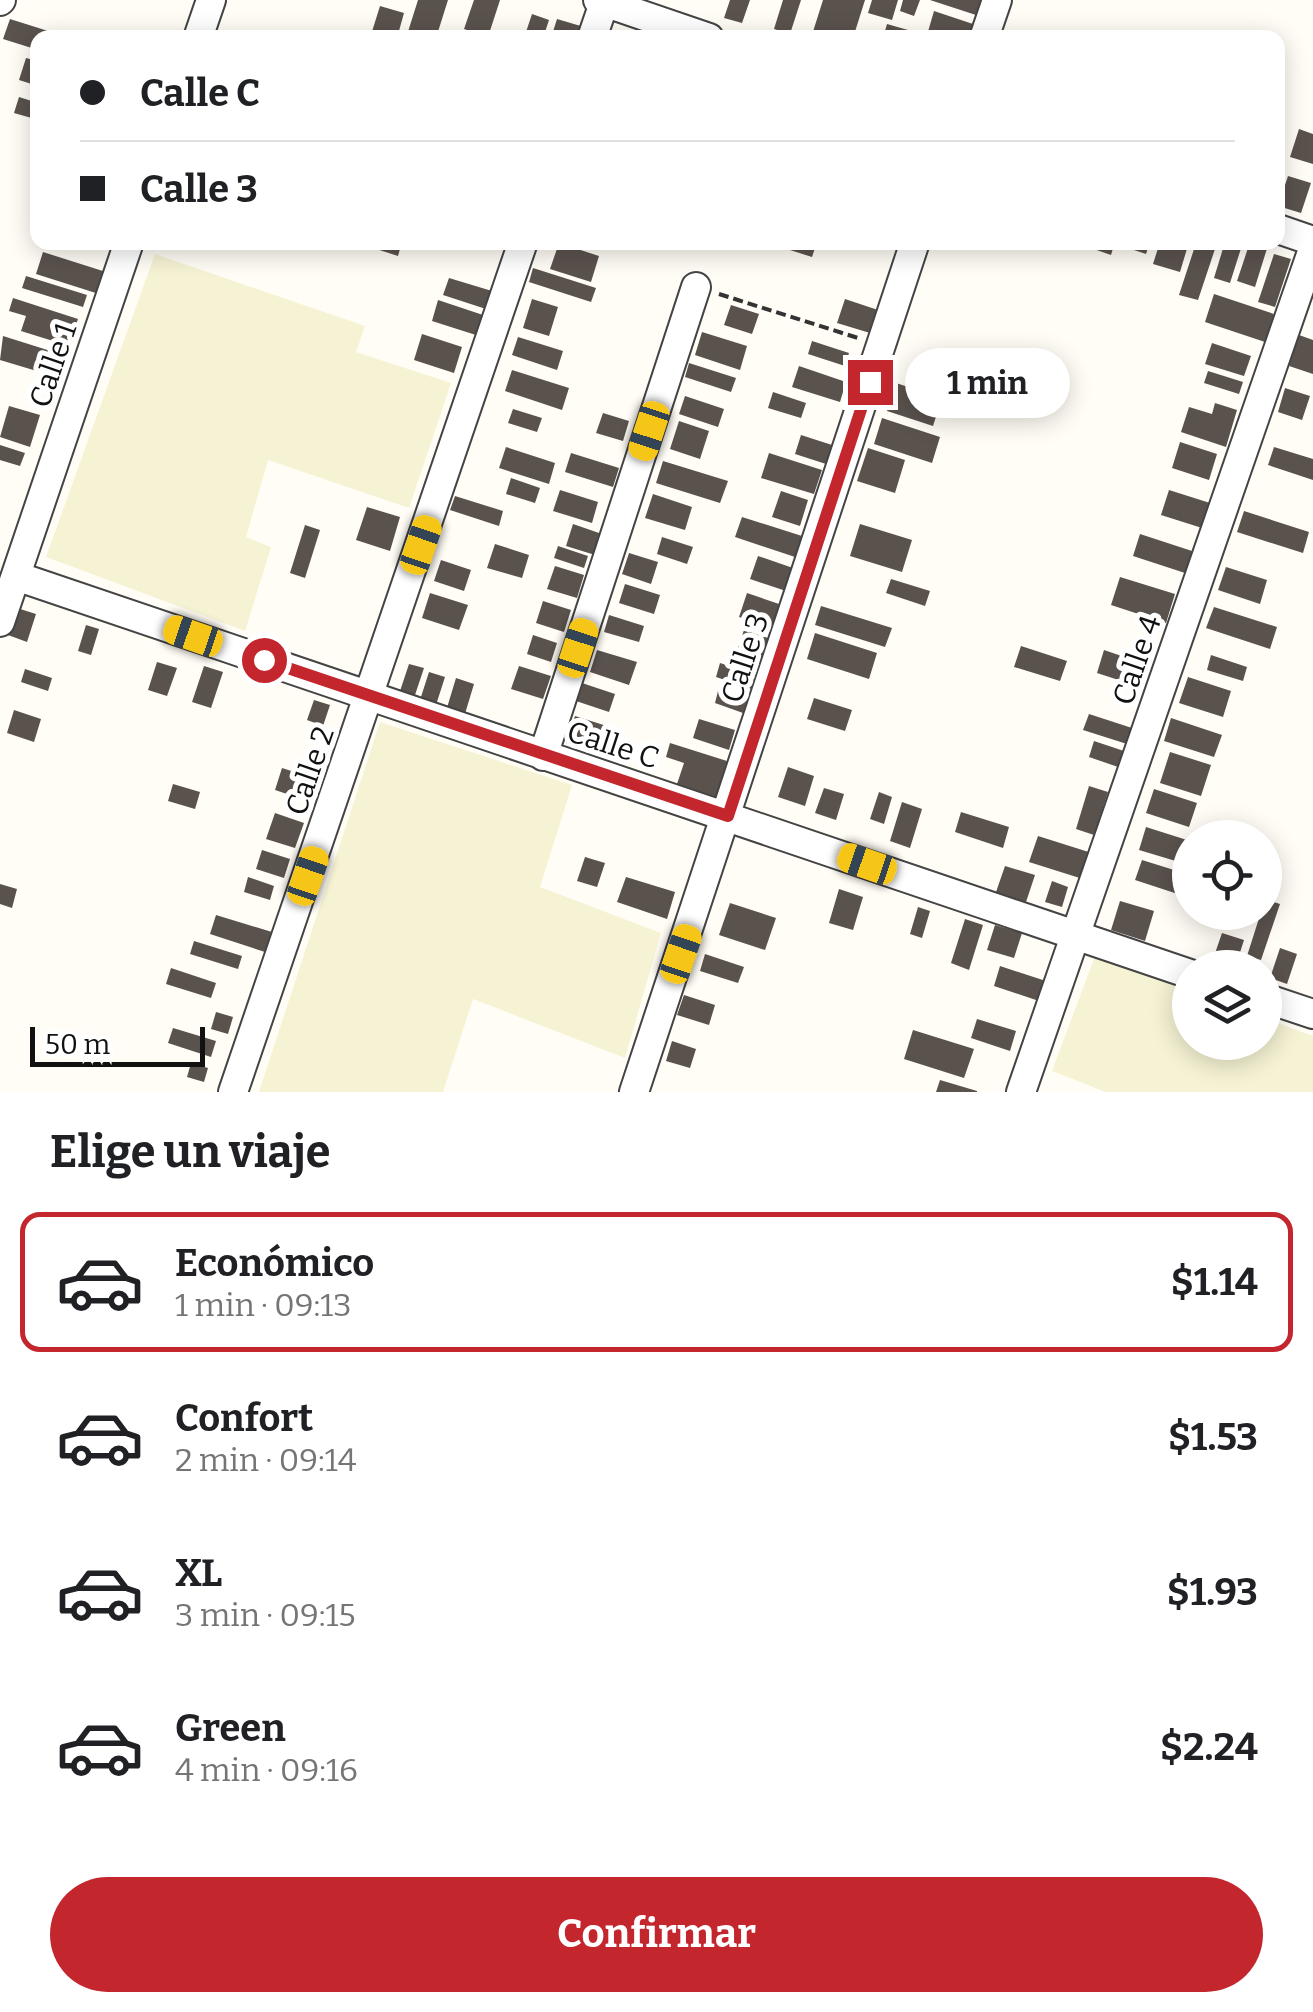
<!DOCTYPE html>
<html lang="es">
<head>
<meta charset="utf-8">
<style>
  body { margin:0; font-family:Bitter,serif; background:#f6f6f6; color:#202124; height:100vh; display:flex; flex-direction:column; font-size:38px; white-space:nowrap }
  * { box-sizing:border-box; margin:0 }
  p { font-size:32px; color:#757577 }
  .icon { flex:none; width:55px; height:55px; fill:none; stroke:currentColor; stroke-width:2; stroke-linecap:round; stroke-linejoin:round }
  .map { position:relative; height:1092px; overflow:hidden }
  .side { display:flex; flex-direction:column; background:#fff; flex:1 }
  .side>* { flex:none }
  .guide { position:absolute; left:30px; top:30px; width:1255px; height:220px; border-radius:20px; box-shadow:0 5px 25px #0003; display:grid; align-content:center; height:220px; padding:0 50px; background:#fff }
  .buttons { position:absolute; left:1172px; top:820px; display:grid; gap:20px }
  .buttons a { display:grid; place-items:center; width:110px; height:110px; border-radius:50%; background:#fff; box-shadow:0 5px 25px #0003; font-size:50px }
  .scale { position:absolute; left:30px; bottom:25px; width:175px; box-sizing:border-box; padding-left:10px; border:5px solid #111; border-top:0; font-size:28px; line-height:35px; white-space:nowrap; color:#111; -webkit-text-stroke:8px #fff; paint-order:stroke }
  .end { position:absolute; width:45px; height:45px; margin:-22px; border:12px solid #c4262e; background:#fff; box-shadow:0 0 0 5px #fff }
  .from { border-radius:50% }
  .bubble { position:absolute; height:70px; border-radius:35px; background:#fff; box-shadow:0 5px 25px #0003; font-size:32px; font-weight:700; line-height:70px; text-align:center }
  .car { position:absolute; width:30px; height:60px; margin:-30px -15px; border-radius:12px; box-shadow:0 0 8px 2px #0007; background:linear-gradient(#f5c518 24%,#345 0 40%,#f5c518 0 76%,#345 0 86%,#f5c518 0) }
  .guide b { display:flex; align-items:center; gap:35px; height:95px; font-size:38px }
  .guide b+b { border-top:2px solid #e0e0e0 }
  .guide i { width:25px; height:25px; background:#202124 }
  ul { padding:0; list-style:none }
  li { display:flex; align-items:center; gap:30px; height:140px; margin:0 20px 15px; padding:0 30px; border:5px solid transparent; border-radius:20px }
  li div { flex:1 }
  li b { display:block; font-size:38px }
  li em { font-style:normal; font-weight:700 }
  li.selected { border-color:#c4262e }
  li>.icon { width:90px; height:90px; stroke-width:1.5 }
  h2 { padding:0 50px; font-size:45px; line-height:120px }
  .cta { display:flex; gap:20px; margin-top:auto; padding:20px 50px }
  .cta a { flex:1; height:115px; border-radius:60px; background:#c4262e; color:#fff; font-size:40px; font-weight:700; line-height:115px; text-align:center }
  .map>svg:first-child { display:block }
  .farmland { fill:#f6f3d4 }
  .building { fill:#5a524d }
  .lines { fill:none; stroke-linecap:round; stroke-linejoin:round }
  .minor-casing { stroke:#444; stroke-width:32 }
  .path { stroke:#333; stroke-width:4; stroke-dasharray:10 5; stroke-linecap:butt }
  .minor { stroke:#fff; stroke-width:28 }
  .route { stroke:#c4262e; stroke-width:12 }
  .labels { text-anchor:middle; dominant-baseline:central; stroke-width:10; stroke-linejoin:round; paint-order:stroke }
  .street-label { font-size:30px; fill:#111; stroke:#fff }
</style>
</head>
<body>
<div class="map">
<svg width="1313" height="1092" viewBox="0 0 1313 1092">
  <rect width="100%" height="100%" fill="#fffdf5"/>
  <path class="farmland" d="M155,254L365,326L356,352L451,383L409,508L268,460L246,537L271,547L245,631L46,557Z
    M380,722L572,785L540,887L661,933L625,1058L473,999L443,1092H259Z
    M1095,956L1190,991V1042H1265V1018L1313,1036V1092H1106L1052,1071Z"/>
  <path class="building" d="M418,0H448L436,38H406Z
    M474,0H500L488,37L464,29Z
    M730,0H750L742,23L724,18Z
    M783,0H801L790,34L774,29Z
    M823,0H865L853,38H811Z
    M872,0H898L892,20L868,13Z
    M903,0H920L914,16L900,11Z
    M930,0H984L979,16Z
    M380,6L404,13L397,38H370Z
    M934,11L976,25L972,38L927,35Z
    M532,14L549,20L543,38H524Z
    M10,19L48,31L46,38H38V50L3,39Z
    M557,19L584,27L581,38H551Z
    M887,24L908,30L905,38H883Z
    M26,58L38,61V86L19,80Z
    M19,97L38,103L35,119L14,113Z
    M1299,129L1313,134V164L1290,157Z
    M1288,176L1311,183L1301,213L1278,206Z
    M368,242H402L398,256L367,246Z
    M792,242H817L812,257L790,250Z
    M1089,242H1115L1111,255L1088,247Z
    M1126,242H1150L1146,254L1125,247Z
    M1160,242H1189L1180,272L1153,264Z
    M1225,242H1243L1230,283L1214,278Z
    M1250,242H1269L1255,287L1237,281Z
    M559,243L599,256L591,282L550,269Z
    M1196,243L1215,249L1198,300L1179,295Z
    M43,252L106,272L99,294L36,274Z
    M1274,254L1291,259L1275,307L1258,302Z
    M533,268L596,288L591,302L529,282Z
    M26,276L87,295L83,307L22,288Z
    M449,278L492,291L486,309L443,295Z
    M1214,294L1274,314L1265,342L1205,322Z
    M13,298L78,319L69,346L21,331L26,316L9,311Z
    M532,299L558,307L549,336L523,328Z
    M845,299L878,310L870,333L837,323Z
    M438,300L486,316L479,336L432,321Z
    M731,305L759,314L752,334L724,325Z
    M702,332L747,346L740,370L695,355Z
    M422,334L462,347L454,373L414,360Z
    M1299,335L1313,340V374L1289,366Z
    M3,336L57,353L50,375L0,360Z
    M518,337L563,351L557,370L512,355Z
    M812,341L849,353L845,366L808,354Z
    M1212,343L1251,356L1244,376L1205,364Z
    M689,363L736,378L731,392L685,377Z
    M799,366L846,382L840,402L792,387Z
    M512,370L569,388L562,410L505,391Z
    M1208,371L1243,382L1239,394L1204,383Z
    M896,383L942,398L933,426L887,411Z
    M1285,388L1310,396L1302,420L1278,412Z
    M773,392L806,403L801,418L768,408Z
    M685,396L724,409L718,427L679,414Z
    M1215,403L1237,410L1226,447L1181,432L1189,407L1212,414Z
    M9,406L40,415L30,447L0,437Z
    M513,409L542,418L537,432L508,423Z
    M603,413L629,421L623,441L596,433Z
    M882,418L940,437L932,463L874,444Z
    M679,421L709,431L700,459L670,449Z
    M801,435L832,445L826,464L795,454Z
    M1180,442L1217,454L1209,480L1172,468Z
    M0,445L25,453L20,466L0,460Z
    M506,447L555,463L549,484L499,468Z
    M1274,447L1313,459V480L1268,465Z
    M868,448L905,460L895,493L857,481Z
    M571,453L619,468L613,487L565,472Z
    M769,453L822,470L814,494L761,478Z
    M663,461L728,481L720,503L656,483Z
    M511,478L540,488L535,503L506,494Z
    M560,490L598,502L592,523L553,511Z
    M1169,490L1210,503L1202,528L1161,515Z
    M781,491L808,500L800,526L772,517Z
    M653,494L692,507L685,530L645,518Z
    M455,496L503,511L499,526L450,510Z
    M367,507L400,517L390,551L356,540Z
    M1244,511L1309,532L1303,553L1237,532Z
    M742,517L802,536L795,557L735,537Z
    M573,524L602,534L595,555L566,546Z
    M860,524L912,540L902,572L850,556Z
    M305,525L320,530L305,578L290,573Z
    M1140,534L1192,551L1185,573L1133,556Z
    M662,537L693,547L687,564L657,554Z
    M495,544L529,555L522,578L487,568Z
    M558,546L588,556L584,568L554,558Z
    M629,553L658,562L651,584L622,574Z
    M758,556L793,568L786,591L750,579Z
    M441,560L471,570L464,591L434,581Z
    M555,566L584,575L577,598L547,589Z
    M1226,567L1267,580L1260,604L1218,590Z
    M1120,577L1175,594L1166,623L1111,605Z
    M891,579L930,591L925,606L886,593Z
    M625,584L660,595L654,614L619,603Z
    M430,593L468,605L459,630L422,618Z
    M747,593L782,605L775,628L739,617Z
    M543,601L571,610L564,632L536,623Z
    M821,606L892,628L885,647L815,625Z
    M1214,607L1277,627L1270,649L1206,628Z
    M17,608L36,614L27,642L8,635Z
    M609,615L644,626L639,642L604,632Z
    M86,625L99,629L91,655L78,651Z
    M744,630L771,639L763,663L736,654Z
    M815,633L877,653L869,679L807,659Z
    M533,635L557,643L551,662L527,654Z
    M1021,646L1067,661L1060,681L1014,667Z
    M597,650L637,662L629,685L590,672Z
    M1104,650L1145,664L1137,686L1097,673Z
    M1211,655L1247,667L1243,681L1207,670Z
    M157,662L177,668L167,696L148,690Z
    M720,663L757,675L752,689L716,677Z
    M409,664L424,668L415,695L400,691Z
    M204,666L223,672L211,708L192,702Z
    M519,666L551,676L543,699L511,689Z
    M25,669L52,678L48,691L21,682Z
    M429,672L445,677L436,705L420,700Z
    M1188,677L1231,691L1223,717L1179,703Z
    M456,678L474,684L464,717L446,711Z
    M582,683L615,694L609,712L576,701Z
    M718,691L747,700L743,713L715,703Z
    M814,698L852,710L845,731L807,719Z
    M314,700L330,705L323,726L307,720Z
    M14,710L41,719L34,742L7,733Z
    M1089,714L1132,728L1127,744L1083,730Z
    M575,716L610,727L601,754L566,743Z
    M1171,718L1222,735L1214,757L1164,741Z
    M699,719L735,730L729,750L693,738Z
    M1094,741L1127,752L1121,768L1089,757Z
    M670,743L727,761L716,797L677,784L684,763L666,757Z
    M1170,752L1211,765L1201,796L1160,783Z
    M788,767L814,776L805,806L778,797Z
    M282,768L304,775L296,797L275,790Z
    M173,784L200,792L195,809L168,801Z
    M1089,786L1108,792L1094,835L1076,829Z
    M824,788L844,794L836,820L815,813Z
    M1154,789L1197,803L1189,827L1146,813Z
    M879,792L892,797L884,824L870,819Z
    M902,802L922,809L910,848L890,841Z
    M961,812L1009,827L1003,848L955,832Z
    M275,813L304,823L295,848L266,839Z
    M1146,827L1190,841L1189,865L1139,850Z
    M1038,836L1095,854L1086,880L1029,862Z
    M262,850L290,859L284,878L256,869Z
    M585,857L605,863L597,887L577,881Z
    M1142,860L1190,875V898L1135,880Z
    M1005,866L1035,875L1026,902L996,892Z
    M248,877L274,886L270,900L244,892Z
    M626,877L675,892L667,919L617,902Z
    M1052,881L1068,887L1062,907L1045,902Z
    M0,884L17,889L12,908L0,904Z
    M839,889L863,897L853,930L829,923Z
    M1265,899L1280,904L1261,960L1247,956L1261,912H1265Z
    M1120,901L1154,911L1145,941L1111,930Z
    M730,903L776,918L765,950L719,935Z
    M918,907L930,911L922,938L910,934Z
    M216,915L272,932L265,952L210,934Z
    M965,919L983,925L969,970L951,963Z
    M995,925L1022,933L1014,958L987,950Z
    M1222,933L1244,940L1235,968L1212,962Z
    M194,941L242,956L238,969L190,954Z
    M1280,948L1297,954L1287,984L1270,978Z
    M705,954L744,967L738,983L700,971Z
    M1000,966L1049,982L1042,1002L994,986Z
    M171,968L216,983L211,998L166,984Z
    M684,995L715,1005L709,1025L677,1015Z
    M216,1012L233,1017L228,1034L211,1029Z
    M977,1019L1016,1031L1010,1051L971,1038Z
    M173,1028L216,1041L211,1057L168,1043Z
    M913,1030L974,1049L964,1078L904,1059Z
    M672,1041L696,1049L690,1068L666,1061Z
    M191,1063L208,1068L204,1082L187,1077Z
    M940,1080L977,1091V1092H936Z"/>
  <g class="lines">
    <g class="minor-casing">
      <path id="minor" d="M598,0L709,38
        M0,1L1,0
        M198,38L211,0
        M592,38L605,0
        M984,38L997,0
        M1278,229L1313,241
        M16,576L1190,974
        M0,622L129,242
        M543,756L696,287
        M1265,998L1313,1014
        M233,1092L523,242
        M634,1092L915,242
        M1021,1092L1313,249"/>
    </g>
    <path class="path" d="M719,294L858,338"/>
    <use href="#minor" class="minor"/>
  </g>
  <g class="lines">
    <path class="route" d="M264,660L728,816L870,382"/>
  </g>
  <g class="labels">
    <g class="street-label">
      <text transform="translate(53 365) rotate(-71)">Calle 1</text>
      <text transform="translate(745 658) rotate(-72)">Calle 3</text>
      <text transform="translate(1137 660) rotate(-71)">Calle 4</text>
      <text transform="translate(613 745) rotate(18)">Calle C</text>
      <text transform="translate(310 771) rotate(-71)">Calle 2</text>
    </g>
  </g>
</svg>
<div class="buttons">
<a><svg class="icon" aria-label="locate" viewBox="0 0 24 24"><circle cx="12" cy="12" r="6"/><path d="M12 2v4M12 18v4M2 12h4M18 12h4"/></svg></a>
<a><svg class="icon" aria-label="layers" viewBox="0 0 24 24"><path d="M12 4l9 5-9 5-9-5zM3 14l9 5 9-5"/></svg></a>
</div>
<div class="scale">50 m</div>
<i class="end from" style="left:264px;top:660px"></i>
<i class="end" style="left:870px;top:382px"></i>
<div class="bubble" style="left:905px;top:348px;width:165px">1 min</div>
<i class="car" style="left:649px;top:431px;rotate:198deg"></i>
<i class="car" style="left:421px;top:545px;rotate:19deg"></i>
<i class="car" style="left:193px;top:636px;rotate:289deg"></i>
<i class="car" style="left:578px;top:648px;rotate:18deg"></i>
<i class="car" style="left:867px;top:864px;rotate:289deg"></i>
<i class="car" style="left:308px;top:876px;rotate:19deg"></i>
<i class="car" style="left:681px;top:954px;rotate:19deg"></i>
<div class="guide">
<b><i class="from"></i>Calle C</b>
<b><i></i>Calle 3</b>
</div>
</div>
<section class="side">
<h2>Elige un viaje</h2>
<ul>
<li class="selected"><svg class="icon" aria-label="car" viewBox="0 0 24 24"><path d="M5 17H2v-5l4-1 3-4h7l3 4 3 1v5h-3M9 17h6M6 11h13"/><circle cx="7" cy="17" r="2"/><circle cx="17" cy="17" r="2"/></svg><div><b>Económico</b><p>1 min · 09:13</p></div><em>$1.14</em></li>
<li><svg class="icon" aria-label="car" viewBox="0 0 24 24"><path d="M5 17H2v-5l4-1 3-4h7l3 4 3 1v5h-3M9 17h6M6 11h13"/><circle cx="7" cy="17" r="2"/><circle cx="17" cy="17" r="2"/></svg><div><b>Confort</b><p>2 min · 09:14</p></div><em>$1.53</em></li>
<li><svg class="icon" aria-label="car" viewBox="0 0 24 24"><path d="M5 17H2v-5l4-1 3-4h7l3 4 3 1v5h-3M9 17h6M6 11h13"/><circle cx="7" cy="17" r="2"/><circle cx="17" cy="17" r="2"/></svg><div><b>XL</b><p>3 min · 09:15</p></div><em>$1.93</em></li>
<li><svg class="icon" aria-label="car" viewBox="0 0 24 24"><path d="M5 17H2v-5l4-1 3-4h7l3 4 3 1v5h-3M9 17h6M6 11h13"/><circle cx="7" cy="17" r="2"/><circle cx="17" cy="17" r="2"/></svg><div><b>Green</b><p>4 min · 09:16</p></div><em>$2.24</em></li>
</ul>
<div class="cta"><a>Confirmar</a></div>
</section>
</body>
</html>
